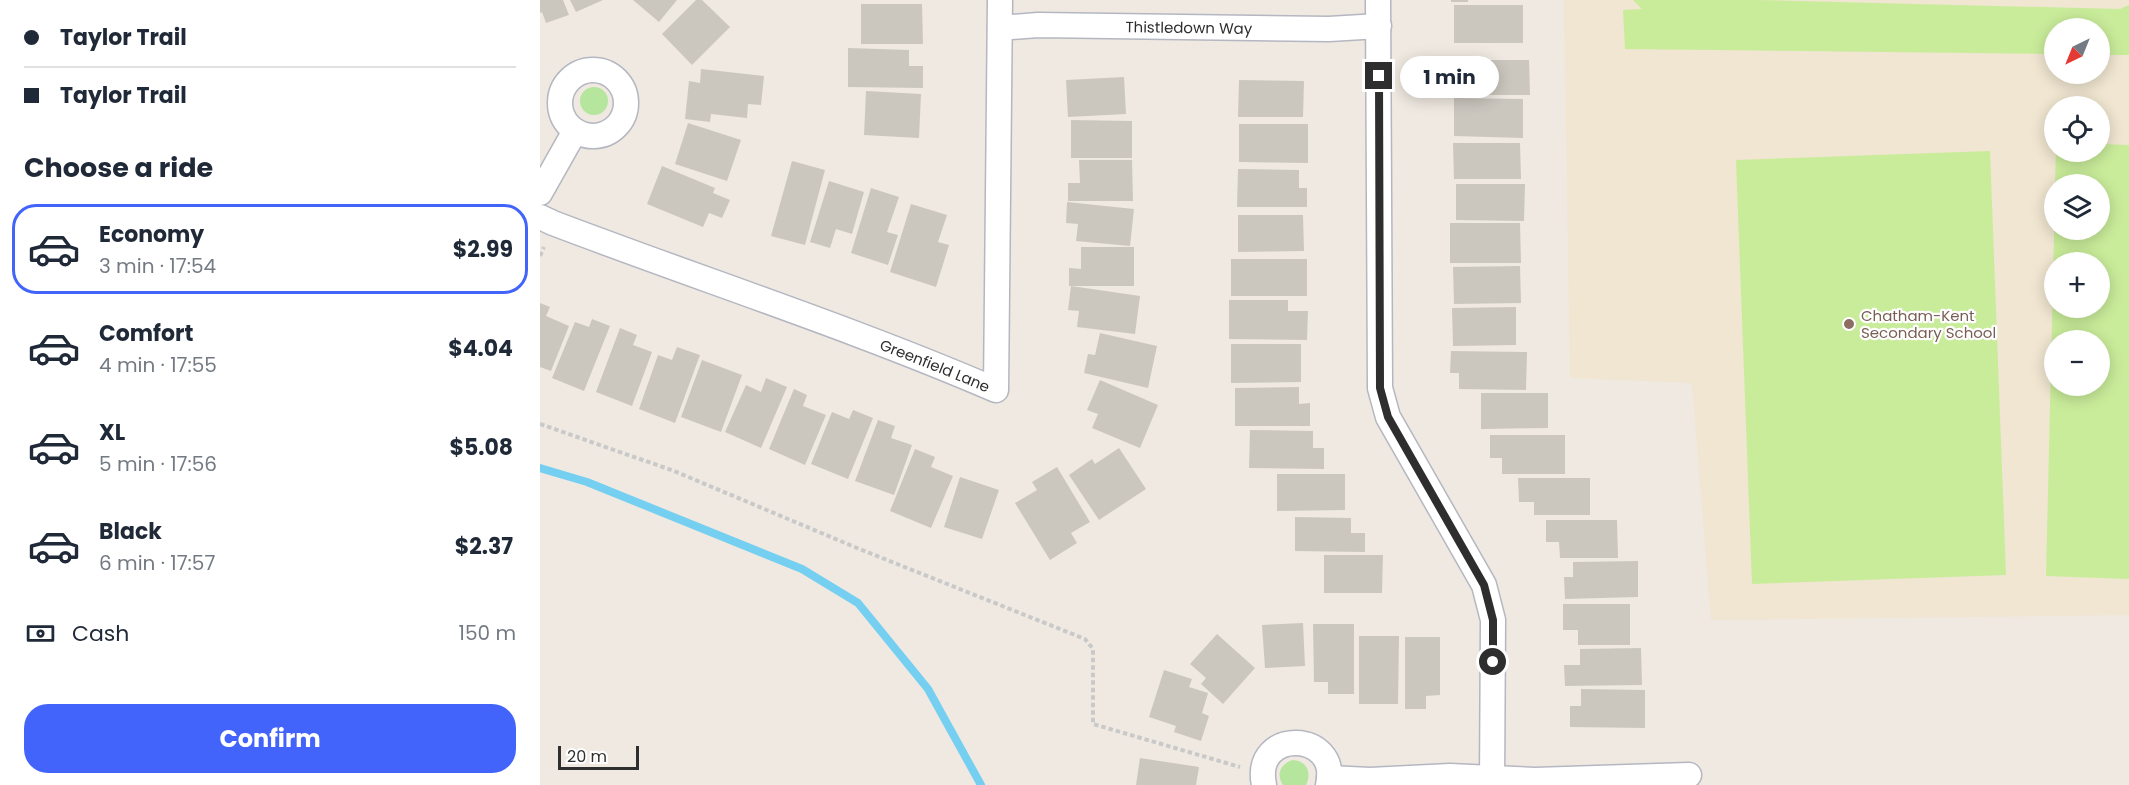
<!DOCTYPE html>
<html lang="en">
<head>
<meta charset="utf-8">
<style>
  body { margin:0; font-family:Poppins,sans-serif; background:#f2f2f3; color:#1f2937; height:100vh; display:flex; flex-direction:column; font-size:22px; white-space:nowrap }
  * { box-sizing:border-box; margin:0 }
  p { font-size:20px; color:#747a83 }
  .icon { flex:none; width:33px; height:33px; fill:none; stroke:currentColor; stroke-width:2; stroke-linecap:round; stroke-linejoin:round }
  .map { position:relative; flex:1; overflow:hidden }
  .panel { display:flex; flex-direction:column; background:#fff; width:540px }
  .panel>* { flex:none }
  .top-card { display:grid; align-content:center; height:132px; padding:0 24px; background:#fff }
  .needle { width:39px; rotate:223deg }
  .buttons { position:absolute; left:1504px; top:18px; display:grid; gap:12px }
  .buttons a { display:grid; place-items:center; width:66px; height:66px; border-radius:50%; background:#fff; box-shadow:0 3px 15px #0003; font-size:30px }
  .scale { position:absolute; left:18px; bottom:15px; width:81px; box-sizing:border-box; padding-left:6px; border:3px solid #2e2e2e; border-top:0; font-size:16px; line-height:21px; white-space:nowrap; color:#2e2e2e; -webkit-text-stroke:4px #fff; paint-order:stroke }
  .end { position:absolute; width:27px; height:27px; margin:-14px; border:8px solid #2e2e2e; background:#fff; box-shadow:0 0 0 3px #fff }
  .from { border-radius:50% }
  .bubble { position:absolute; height:42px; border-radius:21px; background:#fff; box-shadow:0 3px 15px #0003; font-size:20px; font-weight:700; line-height:42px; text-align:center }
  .top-card b { display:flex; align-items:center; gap:21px; height:57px; font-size:22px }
  .top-card b+b { border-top:2px solid #e0e1e3 }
  .top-card i { width:15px; height:15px; background:#1f2937 }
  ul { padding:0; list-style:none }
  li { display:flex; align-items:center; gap:18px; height:90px; margin:0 12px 9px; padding:0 12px; border:3px solid transparent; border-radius:24px }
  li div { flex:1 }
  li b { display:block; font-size:22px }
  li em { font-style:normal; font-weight:700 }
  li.active { border-color:#4264fb }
  li>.icon { width:54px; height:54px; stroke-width:1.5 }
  h2 { padding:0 24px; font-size:27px; line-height:72px }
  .pay { display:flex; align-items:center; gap:15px; height:66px; padding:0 24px; font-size:22px }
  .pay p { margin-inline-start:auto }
  .primary-button { display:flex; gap:12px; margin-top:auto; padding:12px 24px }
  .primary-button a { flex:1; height:69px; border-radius:24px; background:#4264fb; color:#fff; font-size:24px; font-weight:700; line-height:69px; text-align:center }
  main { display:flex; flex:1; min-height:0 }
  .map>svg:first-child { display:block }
  .education { fill:#f0e6d1; fill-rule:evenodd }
  .green { fill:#b6e59e }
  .pitch { fill:#c9ec9a; fill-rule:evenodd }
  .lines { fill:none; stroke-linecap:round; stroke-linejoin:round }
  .stream { stroke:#75cff0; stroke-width:8 }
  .building { fill:#cbc7bf }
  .street-casing { stroke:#b4b7c1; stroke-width:27 }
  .path { stroke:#c9c9c9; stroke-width:4; stroke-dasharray:4.5 3; stroke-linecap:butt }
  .street { stroke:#fff; stroke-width:24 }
  .route { stroke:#2e2e2e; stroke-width:8 }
  .education-dot { fill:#8d6e63; stroke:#fff; stroke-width:2 }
  .labels { text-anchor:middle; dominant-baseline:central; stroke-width:4.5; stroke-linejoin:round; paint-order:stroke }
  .street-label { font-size:15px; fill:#2e2e2e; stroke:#fff }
  .education-label { font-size:15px; fill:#785e54; stroke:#fff; text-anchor:start }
</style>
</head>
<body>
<main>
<section class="panel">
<div class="top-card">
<b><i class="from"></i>Taylor Trail</b>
<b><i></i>Taylor Trail</b>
</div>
<h2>Choose a ride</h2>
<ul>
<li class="active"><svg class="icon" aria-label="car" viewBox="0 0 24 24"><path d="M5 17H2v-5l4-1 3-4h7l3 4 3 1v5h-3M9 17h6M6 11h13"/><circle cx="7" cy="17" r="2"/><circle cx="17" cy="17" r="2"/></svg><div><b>Economy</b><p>3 min · 17:54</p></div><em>$2.99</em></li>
<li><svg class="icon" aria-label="car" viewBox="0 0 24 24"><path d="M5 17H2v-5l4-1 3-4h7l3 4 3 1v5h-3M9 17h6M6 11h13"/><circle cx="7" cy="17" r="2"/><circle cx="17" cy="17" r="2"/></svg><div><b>Comfort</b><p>4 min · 17:55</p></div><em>$4.04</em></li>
<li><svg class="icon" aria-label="car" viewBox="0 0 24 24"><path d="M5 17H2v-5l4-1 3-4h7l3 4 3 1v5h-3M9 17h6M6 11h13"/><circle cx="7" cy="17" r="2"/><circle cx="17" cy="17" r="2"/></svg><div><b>XL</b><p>5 min · 17:56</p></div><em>$5.08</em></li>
<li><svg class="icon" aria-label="car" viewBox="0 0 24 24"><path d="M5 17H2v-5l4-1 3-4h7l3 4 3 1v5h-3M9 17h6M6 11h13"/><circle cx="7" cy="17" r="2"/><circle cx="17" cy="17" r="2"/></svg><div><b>Black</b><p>6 min · 17:57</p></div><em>$2.37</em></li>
</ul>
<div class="pay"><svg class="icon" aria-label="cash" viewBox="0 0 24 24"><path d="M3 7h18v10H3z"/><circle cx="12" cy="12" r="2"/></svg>Cash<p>150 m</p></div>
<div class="primary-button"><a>Confirm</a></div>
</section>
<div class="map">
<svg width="1589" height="785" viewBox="0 0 1589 785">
  <rect width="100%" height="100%" fill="#efe9e1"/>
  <path class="education" d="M1024,0H1589V615L1171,620L1152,383L1030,378ZM1515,28H1560V74H1515ZM1515,106H1560V152H1515ZM1515,184H1560V230H1515ZM1515,262H1560V308H1515ZM1515,340H1560V386H1515Z"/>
  <path class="green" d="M40 101a14 14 0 1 1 28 0a14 14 0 1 1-28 0Z
    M753,760C767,761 772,773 766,785H743C736,774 740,764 753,760Z"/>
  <path class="pitch" d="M1093,0H1215L1580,9L1589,5V55H1560V28H1515V54L1085,49L1083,10L1102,9Z
    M1560,144L1589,145V579L1506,576L1515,195V230H1560V184H1515L1516,152H1560ZM1515,262H1560V308H1515ZM1515,340H1560V386H1515Z
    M1450,151L1466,575L1212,584L1196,160Z"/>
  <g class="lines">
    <path class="stream" d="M0,468L47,482L262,569L318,603L388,689L441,785"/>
  </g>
  <path class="building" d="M0,0H23L29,15L6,23L2,12L0,13Z
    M30,0H63L36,12Z
    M93,0H137L119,22Z
    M156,0H162L190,27L152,65L122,34Z
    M911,0H928V2H911Z
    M321,4H382L383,44H321Z
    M914,5H983V43H914Z
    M308,48L369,50V66H383V88L308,87Z
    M910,60H989L990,95H928V80H910Z
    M161,69L224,76L221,105L208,104L207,118L171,114L170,122L145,119L149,81L160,83Z
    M584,77L586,114L528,117L526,80Z
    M699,80L764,81L763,117H698Z
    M326,91L381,94L379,138L324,135Z
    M914,98L983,99V138L914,136Z
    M531,120L592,121V158H531Z
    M148,123L201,140L187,181L135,164Z
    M699,124H768V163L699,162Z
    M913,143H980L981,179H914Z
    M539,160H592L593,201H528V183H540Z
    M252,161L285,170L265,245L231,236Z
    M122,166L175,188L173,193L190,200L182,218L169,213L163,227L107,204Z
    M698,169L759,170V188H767V207H697Z
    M289,181L324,192L312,234L296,229L290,248L270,242Z
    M916,184H985L984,221L916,220Z
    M331,188L359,197L347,232L358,235L348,265L311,253Z
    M527,202L594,209L590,246L536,241L538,224L526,223Z
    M371,204L407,215L398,242L409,245L396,287L350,272Z
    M698,215H763L764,251L698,252Z
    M910,223H980L981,263H910Z
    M541,247H594V286H529V268L541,269Z
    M691,259H767V296H691Z
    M980,266L981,303L914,304L913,267Z
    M531,286L600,296L595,334L537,327L539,311L528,310Z
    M689,300H748V311H768L767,340L689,339Z
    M0,303L10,307L6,316L29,326L11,371L0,367Z
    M976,307V345L913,346L912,308Z
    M52,319L70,326L44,391L12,378L35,322L49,327Z
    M80,328L97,335L93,345L112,352L92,406L56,392Z
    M560,333L617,346L608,388L544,373L548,354L555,355Z
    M691,344H761V382L691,383Z
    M137,347L160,355L135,423L99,409L118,355L132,360Z
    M911,351L987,352L986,390L919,389V373H910Z
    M162,360L202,375L181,432L141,417Z
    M226,378L247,387L221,448L185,432L206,385L221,392Z
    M560,380L618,405L600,448L552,428L558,414L547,410Z
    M759,387V404L770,403V426H695V388Z
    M254,389L267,395L263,406L286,415L265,465L229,449Z
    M941,393H1008V428L941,429Z
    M313,410L333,418L308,479L271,464L292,412L309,419Z
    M338,420L355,426L351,438L372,445L354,495L315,481Z
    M710,430L773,431V448H784V469L709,468Z
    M950,435H1025V474H962V458H950Z
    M579,448L606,489L559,520L529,475L552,459L555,464Z
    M375,449L395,457L391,467L413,476L391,528L350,511Z
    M517,467L550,522L531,533L537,543L510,560L475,503L497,490L492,482Z
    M737,474H805V510L737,511Z
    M420,477L459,490L442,539L404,527Z
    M978,478H1050V515H994V502H979Z
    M755,517L811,518V533H825V552L755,551Z
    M1006,520H1077L1078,558H1020L1019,542H1006Z
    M784,555H843L842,593H784Z
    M1098,561V597L1025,599L1024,577H1033V562Z
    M1023,604H1090V645H1038V630H1023Z
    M763,623L765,666L725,668L722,625Z
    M773,624H814V694H788V682H774Z
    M677,634L715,668L683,704L661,684L666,678L650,664Z
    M819,636H859L858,704H819Z
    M865,637H900V695L886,696V709H865Z
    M1101,648L1102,685L1025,686L1024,665H1040V649Z
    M624,670L652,679L649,687L668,693L662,713L669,716L661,741L634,732L636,726L609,717Z
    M1041,689L1105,690V728L1030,727V706H1041Z
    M600,758L659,767L656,785H596Z"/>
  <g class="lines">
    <g class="street-casing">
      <g id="street">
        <path d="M838,0L840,388L848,417L944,585L953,620L952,785"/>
        <path id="s1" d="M460,28L498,25L789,29L839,26"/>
        <circle cx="53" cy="103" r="33"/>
        <path d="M0,193L35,131"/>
        <path id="s2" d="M0,217L13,223C160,279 312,328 456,390L460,0"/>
        <path d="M789,778L830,780L910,776L995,780L1149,775"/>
        <path d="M724,785C712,727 801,731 788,785"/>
      </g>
    </g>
    <path class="path" d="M0,256L4,247
      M0,424L134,471L317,548L545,639L553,649V724L700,767"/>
    <use href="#street" class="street"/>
  </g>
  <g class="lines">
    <path class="route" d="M839,76L840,388L848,417L944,585L953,620V662"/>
  </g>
  <circle class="education-dot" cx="1309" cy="324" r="6"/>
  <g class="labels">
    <g class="street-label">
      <text stroke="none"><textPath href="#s1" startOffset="189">Thistledown Way</textPath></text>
      <text stroke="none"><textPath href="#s2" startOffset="422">Greenfield Lane</textPath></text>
    </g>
    <g class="education-label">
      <text x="1321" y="315">Chatham-Kent<tspan x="1321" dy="17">Secondary School</tspan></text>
    </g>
  </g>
</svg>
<div class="buttons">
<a><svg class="needle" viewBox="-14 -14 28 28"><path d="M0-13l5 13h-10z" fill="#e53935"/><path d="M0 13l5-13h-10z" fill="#747a83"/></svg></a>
<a><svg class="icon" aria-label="locate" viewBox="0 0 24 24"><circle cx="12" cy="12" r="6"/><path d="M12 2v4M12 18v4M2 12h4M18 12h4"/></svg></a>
<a><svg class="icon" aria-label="layers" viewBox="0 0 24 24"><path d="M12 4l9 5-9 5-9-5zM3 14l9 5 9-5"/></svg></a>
<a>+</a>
<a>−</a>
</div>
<div class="scale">20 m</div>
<i class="end from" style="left:953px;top:662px"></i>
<i class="end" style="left:839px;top:76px"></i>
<div class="bubble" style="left:860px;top:56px;width:99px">1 min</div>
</div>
</main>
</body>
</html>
